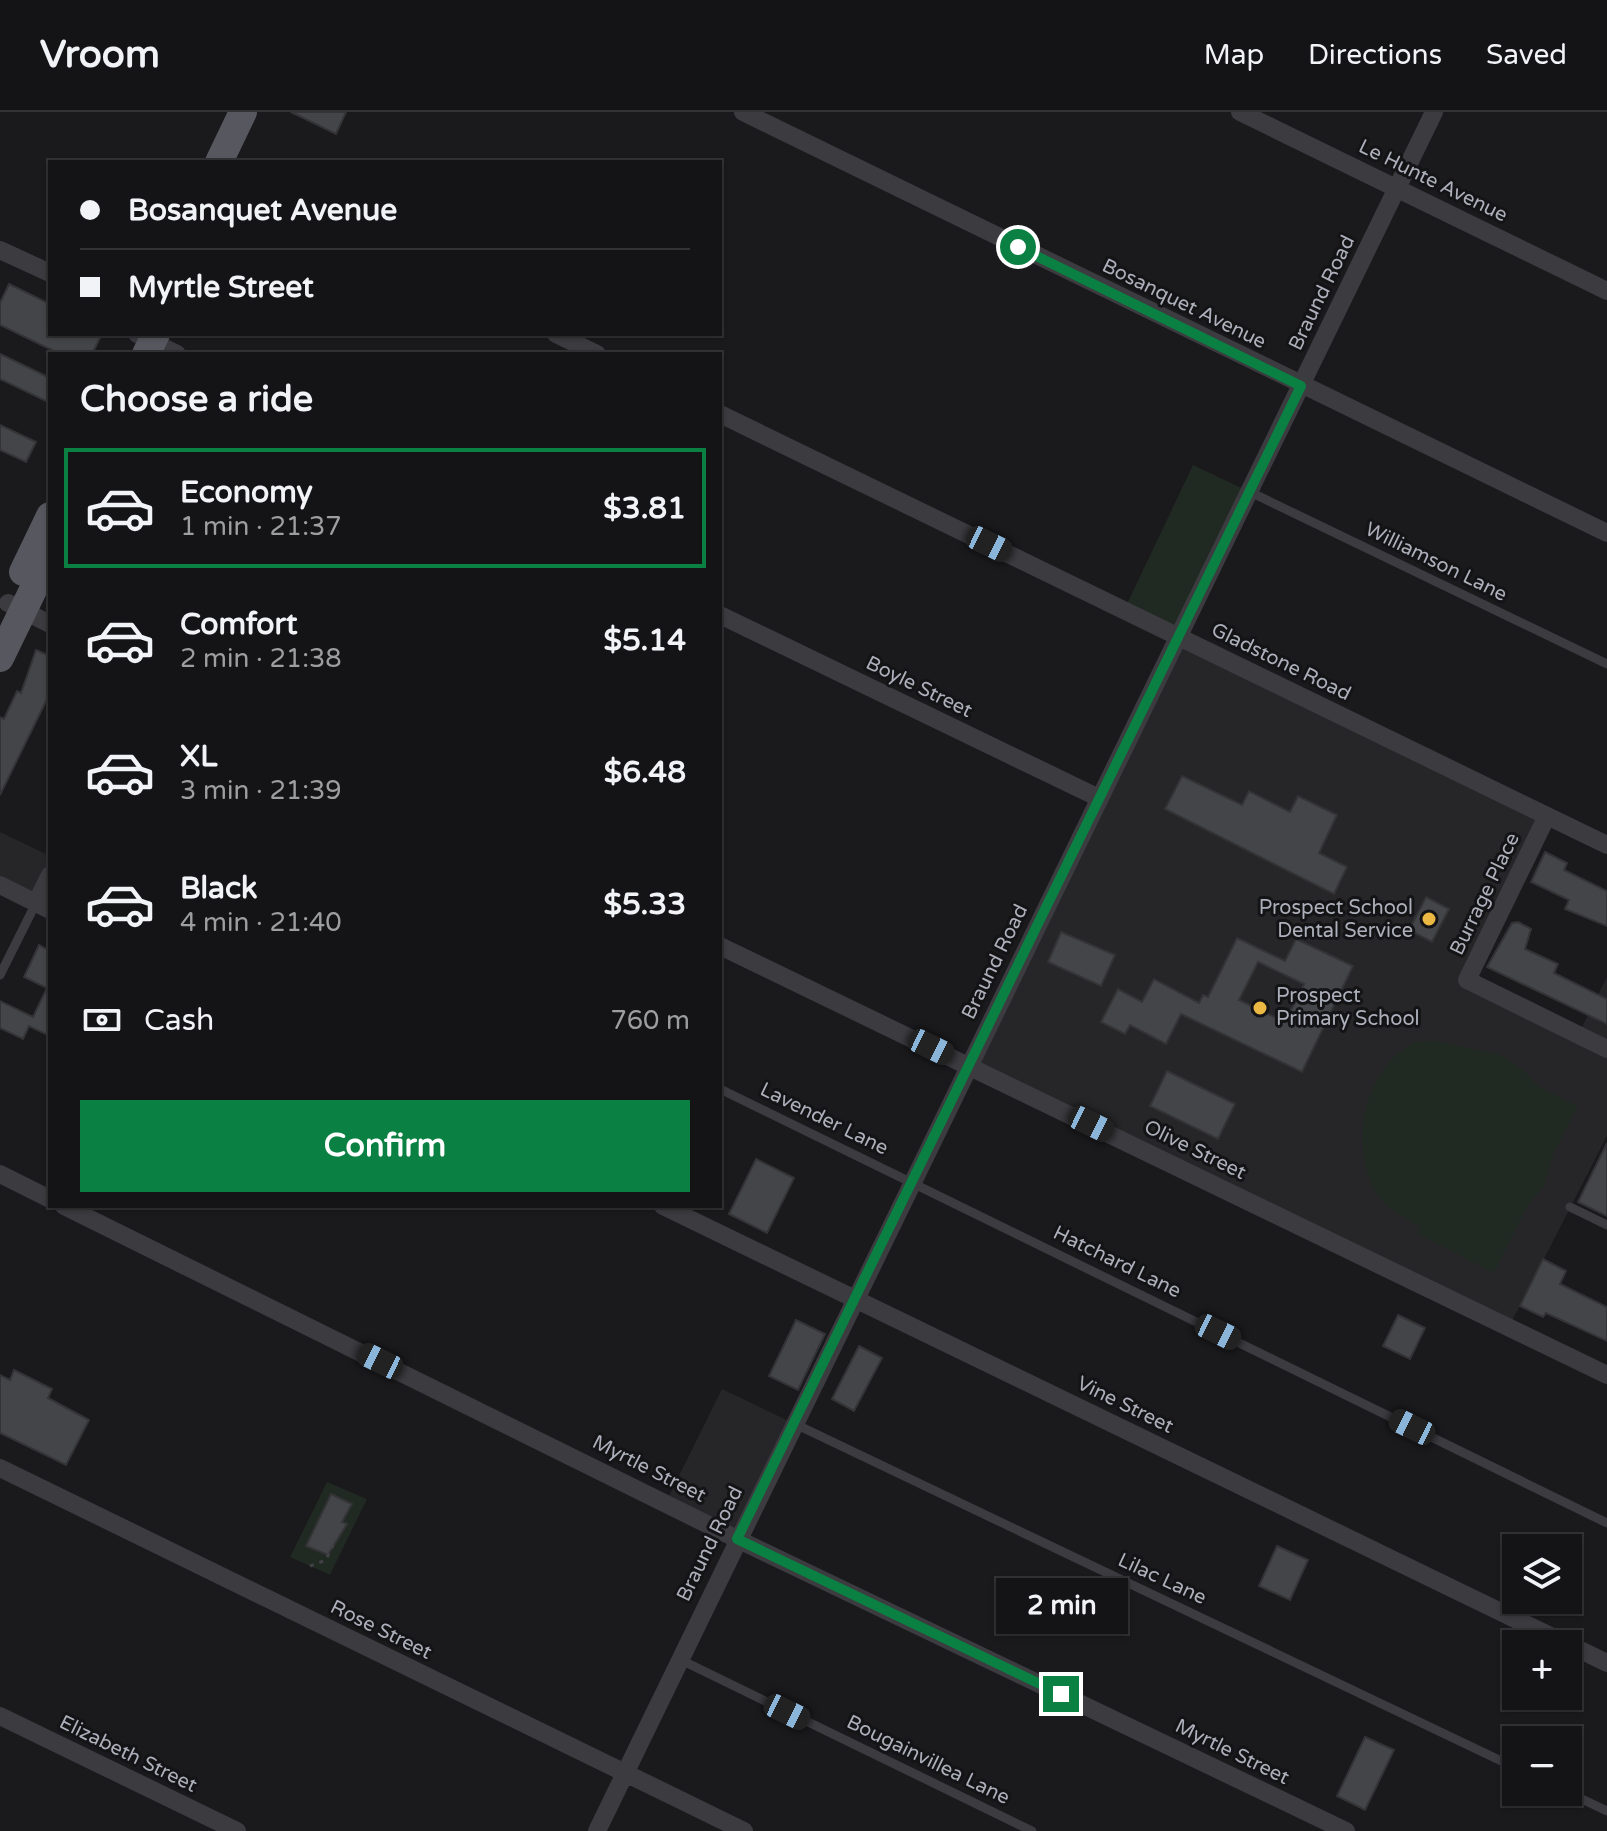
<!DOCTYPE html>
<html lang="en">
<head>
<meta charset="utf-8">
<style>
  body { margin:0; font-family:"Varela Round",sans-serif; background:#1d1c1e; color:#f1f3f6; height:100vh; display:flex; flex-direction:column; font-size:30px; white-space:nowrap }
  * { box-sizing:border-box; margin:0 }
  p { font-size:26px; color:#9d9ea0 }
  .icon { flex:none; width:44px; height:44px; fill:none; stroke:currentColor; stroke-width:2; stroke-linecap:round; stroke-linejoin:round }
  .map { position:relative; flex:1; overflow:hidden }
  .drawer { position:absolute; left:48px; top:240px; width:674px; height:856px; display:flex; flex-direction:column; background:#141315; border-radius:0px; box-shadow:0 2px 6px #0004,0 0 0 2px #333234 }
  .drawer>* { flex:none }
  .top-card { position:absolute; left:48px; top:48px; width:674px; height:176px; border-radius:0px; box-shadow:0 2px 6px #0004,0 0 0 2px #333234; display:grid; align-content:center; height:176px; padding:0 32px; background:#141315 }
  .tools { position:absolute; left:1502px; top:1422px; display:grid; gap:16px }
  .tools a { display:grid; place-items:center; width:80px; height:80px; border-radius:0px; background:#141315; box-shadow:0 2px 6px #0004,0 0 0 2px #333234; font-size:40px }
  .end { position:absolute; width:36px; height:36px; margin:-18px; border:10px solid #0b8043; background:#fff; box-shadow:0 0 0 4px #fff }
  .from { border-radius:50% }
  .bubble { position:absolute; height:56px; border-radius:0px; background:#141315; box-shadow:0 2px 6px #0004,0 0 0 2px #333234; font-size:26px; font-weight:700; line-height:56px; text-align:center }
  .car { position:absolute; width:24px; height:48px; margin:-24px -12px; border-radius:10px; box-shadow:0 0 6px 2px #0007; background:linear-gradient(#222 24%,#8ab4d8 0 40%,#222 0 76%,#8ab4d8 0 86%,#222 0) }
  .top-card b { display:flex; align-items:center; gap:28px; height:76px; font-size:30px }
  .top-card b+b { border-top:2px solid #333234 }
  .top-card i { width:20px; height:20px; background:#f1f3f6 }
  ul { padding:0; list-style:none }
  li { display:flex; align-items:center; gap:24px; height:120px; margin:0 16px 12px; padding:0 16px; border:4px solid transparent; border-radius:0px }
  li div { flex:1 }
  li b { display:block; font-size:30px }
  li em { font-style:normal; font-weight:700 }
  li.selected { border-color:#0b8043 }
  li>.icon { width:72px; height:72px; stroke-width:1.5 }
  h2 { padding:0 32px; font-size:36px; line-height:96px }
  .pay { display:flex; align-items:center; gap:20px; height:88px; padding:0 32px; font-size:30px }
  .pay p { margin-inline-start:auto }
  .primary-button { display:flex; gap:16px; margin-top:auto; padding:16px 32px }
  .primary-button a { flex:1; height:92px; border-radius:0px; background:#0b8043; color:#fff; font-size:32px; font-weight:700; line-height:92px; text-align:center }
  header { display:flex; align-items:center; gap:48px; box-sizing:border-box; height:112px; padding:0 40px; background:#141315; border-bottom:2px solid #333234 }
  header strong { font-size:38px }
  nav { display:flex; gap:44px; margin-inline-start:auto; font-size:28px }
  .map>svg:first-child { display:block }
  .built { fill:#262528 }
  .green { fill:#212923 }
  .building { fill:#444548; stroke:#343437; stroke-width:2; fill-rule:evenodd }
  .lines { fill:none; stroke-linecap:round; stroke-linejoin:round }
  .path { stroke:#414247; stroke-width:3; stroke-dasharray:4 6; stroke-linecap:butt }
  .lane { stroke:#3b3b40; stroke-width:9 }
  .street { stroke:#3b3b40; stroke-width:18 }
  .primary { stroke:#57585f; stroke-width:28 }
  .route { stroke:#0b8043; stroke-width:10 }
  .poi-dot { fill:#eab843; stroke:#141417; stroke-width:3 }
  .labels { text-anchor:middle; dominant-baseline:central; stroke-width:6; stroke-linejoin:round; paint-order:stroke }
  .street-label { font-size:20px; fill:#adb0ba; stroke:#141417 }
  .poi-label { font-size:20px; fill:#adb0ba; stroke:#141417; text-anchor:end }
</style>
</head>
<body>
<header>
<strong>Vroom</strong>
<nav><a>Map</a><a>Directions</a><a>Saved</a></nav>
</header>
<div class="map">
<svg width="1607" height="1719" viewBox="0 0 1607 1719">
  <rect width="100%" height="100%" fill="#1a191c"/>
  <path class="built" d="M1178,524L1547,704L1467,868L1578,923L1607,865V1024L1509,1215L969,953Z
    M0,720L50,744V763L36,791L0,773Z
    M722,1277L793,1311L737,1427L666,1390Z"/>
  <path class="green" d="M1193,353L1250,380L1178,524L1124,498Z
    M1436,929L1499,942L1525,959L1538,974L1578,994L1554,1041L1544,1074L1527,1095L1494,1161L1417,1122L1420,1115C1405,1106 1385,1096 1376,1081C1349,1035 1362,958 1412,932C1418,928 1428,929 1436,929Z
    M327,1370L367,1387L330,1463L290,1445Z"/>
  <path class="building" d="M291,0H346L336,22Z
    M9,172L50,192V222H102L92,242H60L0,213V191Z
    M0,242L50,266V291L0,267Z
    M0,313L36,330L26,350L0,338Z
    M36,538L50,544V581L0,683V605L4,607L17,579L21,581Z
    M1182,664L1242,693L1249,679L1290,700L1298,684L1337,703L1319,741L1347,755L1334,782L1165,697Z
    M1545,740L1567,751L1564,758L1607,779V814L1565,797L1569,788L1531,770Z
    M1426,785L1449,797L1432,830L1409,818Z
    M1518,810L1531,817L1525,837L1558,852L1554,861L1607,887V912L1487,855L1512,811Z
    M1061,820L1115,843L1101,874L1048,850Z
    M1237,826L1285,849L1296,827L1353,854L1302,960L1181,902L1166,932L1130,913L1125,922L1101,910L1118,877L1142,890L1154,867L1199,891L1203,883L1208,885ZM1258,850L1304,872L1285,910L1239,888Z
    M39,833L50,839V924L29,914L23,927L0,916V889L33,905L47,876L24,865Z
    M1167,959L1235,992L1218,1027L1150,994Z
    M1607,1031V1104L1578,1090Z
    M756,1047L794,1066L767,1121L729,1102Z
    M1543,1147L1566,1159L1560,1172L1607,1195V1229L1546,1201L1543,1205L1520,1194Z
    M1398,1203L1425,1216L1410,1247L1383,1234Z
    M796,1208L825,1222L798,1278L769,1264Z
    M859,1234L882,1246L854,1299L832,1287Z
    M14,1258L52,1277L48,1286L89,1308L66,1353L0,1321V1263L10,1268Z
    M331,1382L352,1392L342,1410L347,1412L328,1443L306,1434Z
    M1277,1434L1308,1448L1290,1488L1259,1474Z
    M1365,1625L1394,1638L1365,1698L1337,1684Z"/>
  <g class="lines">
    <path class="path" d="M310,1454L326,1448L336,1426"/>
    <path class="lane" d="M1250,380L1607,552
      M0,863L36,791
      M720,977L1607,1411
      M1570,1095L1607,1113
      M793,1311L1516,1656
      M679,1547L1032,1719
      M1567,1680L1607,1699"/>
    <path class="street" d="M743,0L1607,421
      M1240,0L1607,179
      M0,138L50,161
      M137,222L177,242
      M556,222L597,242
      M720,302L1607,733
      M8,491L50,512
      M720,503L1099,686
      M1547,704L1467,868L1607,937
      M0,773L50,798
      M36,791L50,763
      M720,834L1607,1263
      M0,1062L50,1087
      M64,1094L737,1427L1346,1719
      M663,1094L1567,1532
      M0,1356L744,1719
      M1568,1532L1607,1551
      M0,1604L237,1719
      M597,1719L1434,0"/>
    <path class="primary" d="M219,50L243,0
      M146,242L156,222
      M23,460L50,404
      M0,546L50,443"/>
  </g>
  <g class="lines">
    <path class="route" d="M1018,135L1301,274L737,1427L1061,1582"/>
  </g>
  <g class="poi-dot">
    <circle cx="1429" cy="807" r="8"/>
    <circle cx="1260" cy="896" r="8"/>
  </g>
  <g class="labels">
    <g class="street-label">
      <text transform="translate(1433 69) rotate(26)">Le Hunte Avenue</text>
      <text transform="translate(1322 181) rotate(-64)">Braund Road</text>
      <text transform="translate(1184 192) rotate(26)">Bosanquet Avenue</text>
      <text transform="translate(1436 450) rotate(26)">Williamson Lane</text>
      <text transform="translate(1281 550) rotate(26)">Gladstone Road</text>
      <text transform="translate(919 575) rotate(26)">Boyle Street</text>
      <text transform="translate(1485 782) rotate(-64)">Burrage Place</text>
      <text transform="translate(995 850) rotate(-64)">Braund Road</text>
      <text transform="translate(824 1007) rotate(26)">Lavender Lane</text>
      <text transform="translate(1195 1038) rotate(26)">Olive Street</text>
      <text transform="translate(1117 1150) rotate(26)">Hatchard Lane</text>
      <text transform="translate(1125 1293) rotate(26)">Vine Street</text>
      <text transform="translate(649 1357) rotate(27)">Myrtle Street</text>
      <text transform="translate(710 1432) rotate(-64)">Braund Road</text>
      <text transform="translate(1162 1467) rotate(25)">Lilac Lane</text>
      <text transform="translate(381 1518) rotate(26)">Rose Street</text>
      <text transform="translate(1232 1640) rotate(26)">Myrtle Street</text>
      <text transform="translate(128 1642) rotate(26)">Elizabeth Street</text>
      <text transform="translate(928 1648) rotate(26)">Bougainvillea Lane</text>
    </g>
    <g class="poi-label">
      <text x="1413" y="796">Prospect School<tspan x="1413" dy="23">Dental Service</tspan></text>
      <text x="1276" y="884" text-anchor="start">Prospect<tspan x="1276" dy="23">Primary School</tspan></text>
    </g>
  </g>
</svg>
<div class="tools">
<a><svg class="icon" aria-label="layers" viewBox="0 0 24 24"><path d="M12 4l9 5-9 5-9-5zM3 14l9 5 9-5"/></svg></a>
<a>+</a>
<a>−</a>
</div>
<i class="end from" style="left:1018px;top:135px"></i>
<i class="end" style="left:1061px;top:1582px"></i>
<div class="bubble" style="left:996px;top:1466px;width:132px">2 min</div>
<i class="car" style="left:989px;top:432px;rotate:116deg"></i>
<i class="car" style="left:931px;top:935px;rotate:116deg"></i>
<i class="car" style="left:1091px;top:1012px;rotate:116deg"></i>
<i class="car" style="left:1218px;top:1220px;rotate:116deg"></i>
<i class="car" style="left:380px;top:1249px;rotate:296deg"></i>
<i class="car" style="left:1412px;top:1315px;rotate:296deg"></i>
<i class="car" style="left:787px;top:1600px;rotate:116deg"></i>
<div class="top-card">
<b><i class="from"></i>Bosanquet Avenue</b>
<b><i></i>Myrtle Street</b>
</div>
<section class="drawer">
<h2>Choose a ride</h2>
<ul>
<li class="selected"><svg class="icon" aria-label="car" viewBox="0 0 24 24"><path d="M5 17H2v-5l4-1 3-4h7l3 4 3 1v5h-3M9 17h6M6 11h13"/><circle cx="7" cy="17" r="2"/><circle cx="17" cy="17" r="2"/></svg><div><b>Economy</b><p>1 min · 21:37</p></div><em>$3.81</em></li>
<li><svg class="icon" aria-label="car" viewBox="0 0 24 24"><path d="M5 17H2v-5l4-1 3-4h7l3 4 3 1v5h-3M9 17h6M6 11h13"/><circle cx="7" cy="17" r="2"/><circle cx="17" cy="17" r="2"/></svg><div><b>Comfort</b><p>2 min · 21:38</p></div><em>$5.14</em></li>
<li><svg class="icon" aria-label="car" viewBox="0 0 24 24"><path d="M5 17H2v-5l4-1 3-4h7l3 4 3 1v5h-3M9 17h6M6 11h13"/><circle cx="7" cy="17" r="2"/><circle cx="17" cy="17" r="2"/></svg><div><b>XL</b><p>3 min · 21:39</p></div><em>$6.48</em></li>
<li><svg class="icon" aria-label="car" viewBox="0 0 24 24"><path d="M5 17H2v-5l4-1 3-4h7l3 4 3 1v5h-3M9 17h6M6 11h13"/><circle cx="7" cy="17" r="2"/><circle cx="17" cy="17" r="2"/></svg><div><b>Black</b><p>4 min · 21:40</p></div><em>$5.33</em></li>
</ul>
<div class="pay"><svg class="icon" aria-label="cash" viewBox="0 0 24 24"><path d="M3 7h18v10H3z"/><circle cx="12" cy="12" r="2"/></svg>Cash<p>760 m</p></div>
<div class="primary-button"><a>Confirm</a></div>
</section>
</div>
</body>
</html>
